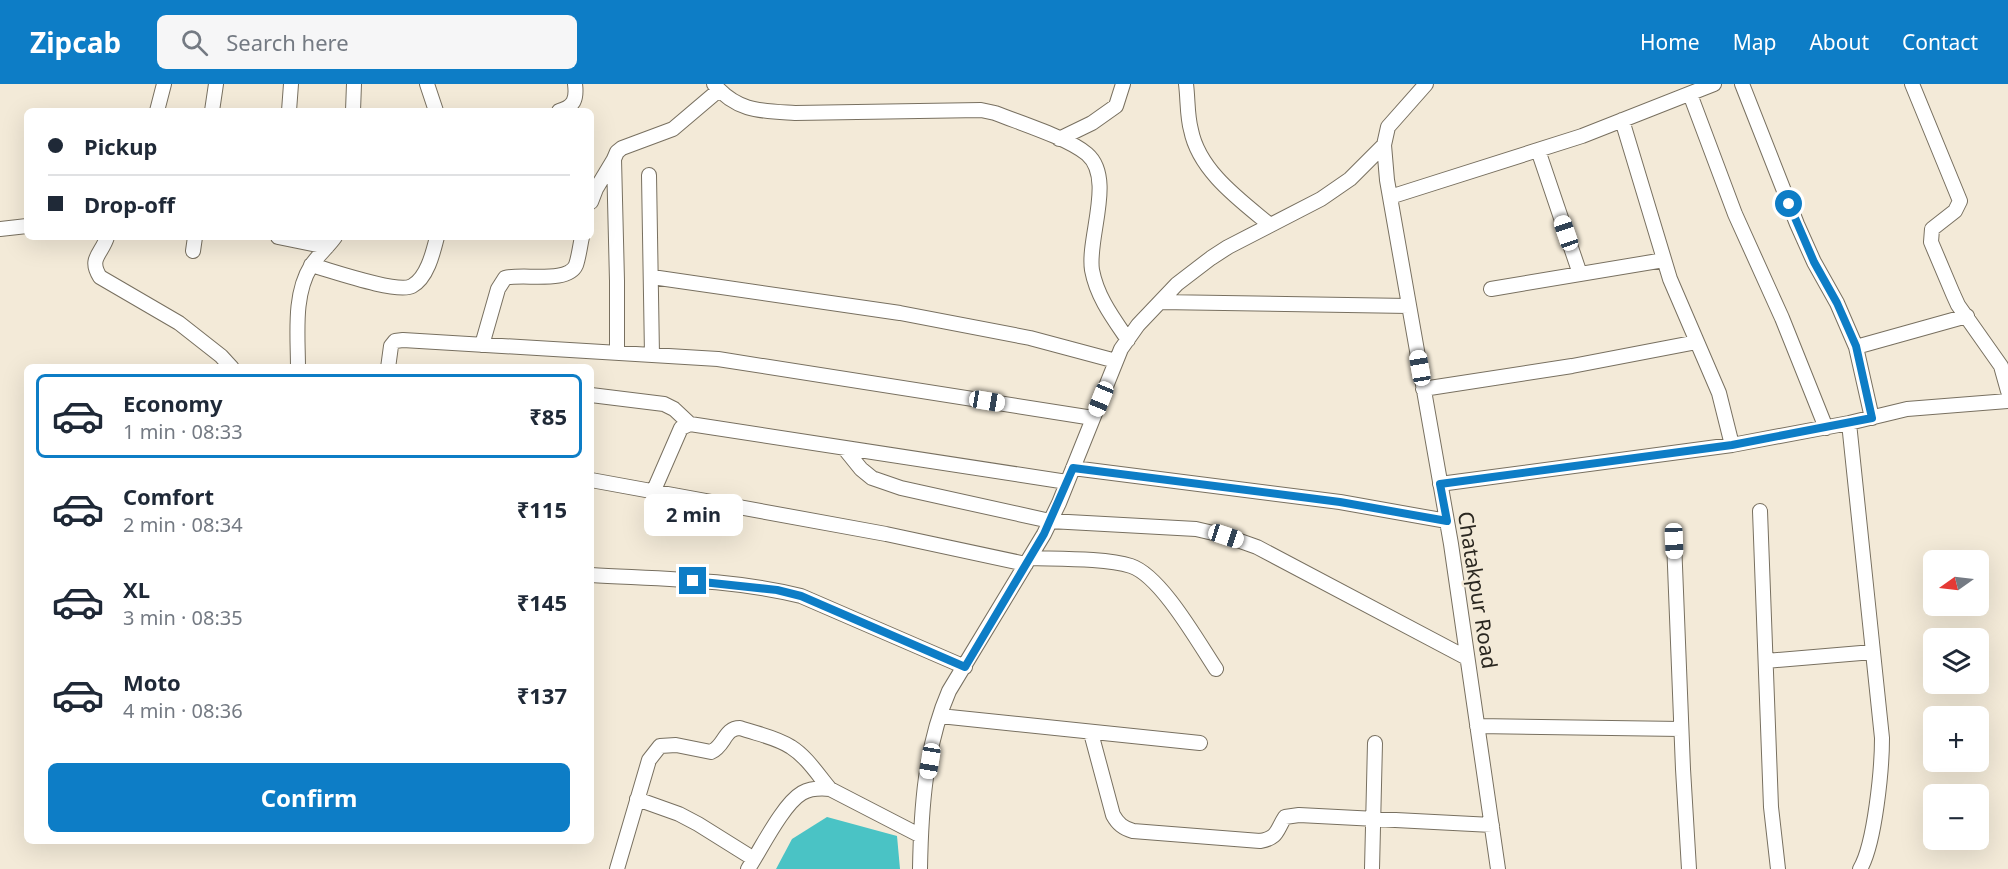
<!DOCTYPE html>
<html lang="en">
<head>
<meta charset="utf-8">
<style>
  body { margin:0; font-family:"Noto Sans",sans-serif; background:#f6f6f7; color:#1f2937; height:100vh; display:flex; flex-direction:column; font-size:22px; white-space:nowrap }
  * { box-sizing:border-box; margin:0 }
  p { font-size:20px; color:#747a83 }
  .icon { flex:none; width:33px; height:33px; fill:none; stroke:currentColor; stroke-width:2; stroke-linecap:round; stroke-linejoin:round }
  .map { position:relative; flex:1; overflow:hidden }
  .panel { position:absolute; left:24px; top:280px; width:570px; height:480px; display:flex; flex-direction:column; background:#fff; border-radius:9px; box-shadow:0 6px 24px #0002 }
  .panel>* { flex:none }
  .hud { position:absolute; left:24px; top:24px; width:570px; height:132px; border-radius:9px; box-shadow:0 6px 24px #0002; display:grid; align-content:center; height:132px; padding:0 24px; background:#fff }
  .needle { width:39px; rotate:256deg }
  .fabs { position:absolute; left:1923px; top:466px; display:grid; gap:12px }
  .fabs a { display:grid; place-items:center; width:66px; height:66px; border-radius:9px; background:#fff; box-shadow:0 6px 24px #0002; font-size:30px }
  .end { position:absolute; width:27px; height:27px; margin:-14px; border:8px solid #0d7dc6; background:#fff; box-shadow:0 0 0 3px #fff }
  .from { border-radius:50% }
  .bubble { position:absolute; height:42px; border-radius:9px; background:#fff; box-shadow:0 6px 24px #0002; font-size:20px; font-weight:700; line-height:42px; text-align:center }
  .car { position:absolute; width:18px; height:36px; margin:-18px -9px; border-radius:8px; box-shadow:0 0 4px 2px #0007; background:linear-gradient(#fff 24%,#345 0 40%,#fff 0 76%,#345 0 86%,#fff 0) }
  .hud b { display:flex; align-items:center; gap:21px; height:57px; font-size:22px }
  .hud b+b { border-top:2px solid #e0e1e3 }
  .hud i { width:15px; height:15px; background:#1f2937 }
  ul { padding:10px 0 0; list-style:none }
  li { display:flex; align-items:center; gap:18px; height:84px; margin:0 12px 9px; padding:0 12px; border:3px solid transparent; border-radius:9px }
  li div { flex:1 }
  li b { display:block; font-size:22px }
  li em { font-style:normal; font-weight:700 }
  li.on { border-color:#0d7dc6 }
  li>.icon { width:54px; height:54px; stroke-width:1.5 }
  .action { display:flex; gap:12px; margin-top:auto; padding:12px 24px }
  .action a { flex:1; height:69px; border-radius:9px; background:#0d7dc6; color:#fff; font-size:24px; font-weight:700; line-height:69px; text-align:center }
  header { display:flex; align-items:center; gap:36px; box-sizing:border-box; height:84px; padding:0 30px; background:#0d7dc6; color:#fff }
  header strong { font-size:28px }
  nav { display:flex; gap:33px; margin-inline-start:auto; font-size:21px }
  .search { width:420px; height:54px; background:#f6f6f7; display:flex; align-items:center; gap:15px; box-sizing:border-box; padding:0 21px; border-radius:9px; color:#747a83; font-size:22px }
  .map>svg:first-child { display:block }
  .water { fill:#4ac3c5 }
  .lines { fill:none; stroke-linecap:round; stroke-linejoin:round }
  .minor-casing { stroke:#787060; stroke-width:16 }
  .minor { stroke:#fff; stroke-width:14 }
  .route { stroke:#0d7dc6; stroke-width:8 }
  .labels { text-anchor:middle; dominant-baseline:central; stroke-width:5; stroke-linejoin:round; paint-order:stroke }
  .street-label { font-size:21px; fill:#2a2720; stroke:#f3ead8 }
</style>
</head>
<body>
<header>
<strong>Zipcab</strong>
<div class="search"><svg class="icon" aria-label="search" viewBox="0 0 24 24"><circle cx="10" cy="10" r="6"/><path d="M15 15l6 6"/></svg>Search here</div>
<nav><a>Home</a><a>Map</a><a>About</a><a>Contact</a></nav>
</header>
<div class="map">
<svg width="2008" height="785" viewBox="0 0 2008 785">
  <rect width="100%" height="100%" fill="#f3ead8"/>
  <path class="water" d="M827,733L897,752L900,785H776L792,755Z"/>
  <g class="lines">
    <g class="minor-casing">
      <path id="minor" d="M427,0L436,27
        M714,0C737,28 762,27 795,29L981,26L995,29C1020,39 1068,54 1087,70C1115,94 1087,154 1092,186C1097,213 1113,234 1128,256
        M1186,0C1188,15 1187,32 1191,46C1199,87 1240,116 1270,141
        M1426,0L1388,43L1384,61L1387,96L1451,460L1498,785
        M1742,0L1797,140L1814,178L1837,219L1856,263L1872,334
        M1912,0L1960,117L1955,127L1932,145L1931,158L1953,210L1958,221L2001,282L2008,307
        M1690,10L1735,130L1782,234L1826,344
        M157,27L164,0
        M212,27L216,0
        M289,27L291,0
        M353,27L354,0
        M559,27C574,23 577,15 575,0
        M1622,36L1670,195L1719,309L1732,361
        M1059,55L1092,39L1116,22L1123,0
        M1538,66L1580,190
        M649,91L652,271
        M1390,113L1582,52L1714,0
        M591,118L596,105L614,75
        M0,145L27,142
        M107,153C102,170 88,174 100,193L179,239L221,272L232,284
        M278,153L327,163
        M193,167L195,153
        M311,181C330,186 397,210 412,202C427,194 433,169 437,153
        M652,193L900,229L1030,254L1116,277
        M1491,205L1664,176
        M1160,218L1409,222
        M482,261L498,205L505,194C522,189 568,200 576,181C579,172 580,162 582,153
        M1856,263L1967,232
        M617,269V197L614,75L617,68L622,64L673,45L719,6
        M298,284C298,251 293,211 311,182C317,172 328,163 335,153
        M388,284L391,262L395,257L403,256L718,275L1093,334
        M1423,305L1572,282L1697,258
        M591,311L664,320L674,325L690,340
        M1849,339L1882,654C1882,684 1875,760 1860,785
        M844,364L861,385L872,394L901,404L1050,437L1196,445L1226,452L1257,463L1467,574
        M1073,384L1340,418L1447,437
        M591,396L886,450L1026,480
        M1440,400L1732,361L1849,339L1907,325L2008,317
        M654,406L681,344L690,340L1067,398
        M1760,427L1771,723L1778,785
        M1674,457L1683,685L1689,785
        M1030,474C1058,475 1106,474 1131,482C1161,492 1198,558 1216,585
        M591,491C661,495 732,495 801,512L965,583
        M1766,577L1873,568
        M940,632L1200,659
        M1477,642L1681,645
        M1091,649L1113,731C1118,740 1123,744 1133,747L1260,757C1278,754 1276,747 1285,733L1299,731L1492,741
        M637,715L679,730L698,740L754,775
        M617,785L649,676L660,662L676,661L711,668C725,662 724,644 740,644C757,650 776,653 791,663C807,673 818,691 830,705
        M748,785C761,765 783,720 802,709C811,704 820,704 830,705L921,752
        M920,785C921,726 925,662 949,607L1044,450L1059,419L1121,265L1138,241L1177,200L1211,174L1228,163L1321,115L1350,95L1384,61
        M1372,785L1375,659"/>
    </g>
    <use href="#minor" class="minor"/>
  </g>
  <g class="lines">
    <path class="route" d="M693,497L777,506L801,512L965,583L1044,450L1073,384L1340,418L1447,437L1440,400L1732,361L1872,334L1856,262L1837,219L1814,178L1789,120"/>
  </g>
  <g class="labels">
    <g class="street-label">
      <text transform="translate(1478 506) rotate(81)">Chatakpur Road</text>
    </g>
  </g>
</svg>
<div class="fabs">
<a><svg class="needle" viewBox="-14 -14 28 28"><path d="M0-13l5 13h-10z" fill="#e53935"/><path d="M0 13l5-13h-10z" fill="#747a83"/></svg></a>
<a><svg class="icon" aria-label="layers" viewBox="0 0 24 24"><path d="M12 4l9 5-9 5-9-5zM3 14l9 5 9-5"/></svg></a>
<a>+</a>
<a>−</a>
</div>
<i class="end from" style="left:1789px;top:120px"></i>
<i class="end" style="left:693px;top:497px"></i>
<div class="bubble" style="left:644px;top:410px;width:99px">2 min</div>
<i class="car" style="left:1566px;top:149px;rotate:341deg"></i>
<i class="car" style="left:1420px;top:284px;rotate:350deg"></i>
<i class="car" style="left:1101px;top:315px;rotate:202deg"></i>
<i class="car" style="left:987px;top:317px;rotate:99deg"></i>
<i class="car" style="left:1226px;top:452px;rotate:108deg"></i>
<i class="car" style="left:1674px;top:457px;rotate:178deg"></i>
<i class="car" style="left:930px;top:677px;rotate:189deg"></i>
<div class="hud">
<b><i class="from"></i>Pickup</b>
<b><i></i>Drop-off</b>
</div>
<section class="panel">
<ul>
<li class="on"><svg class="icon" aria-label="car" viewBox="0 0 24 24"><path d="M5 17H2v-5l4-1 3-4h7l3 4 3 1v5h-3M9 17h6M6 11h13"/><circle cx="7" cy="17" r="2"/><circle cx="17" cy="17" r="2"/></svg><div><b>Economy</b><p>1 min · 08:33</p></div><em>₹85</em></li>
<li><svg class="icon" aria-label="car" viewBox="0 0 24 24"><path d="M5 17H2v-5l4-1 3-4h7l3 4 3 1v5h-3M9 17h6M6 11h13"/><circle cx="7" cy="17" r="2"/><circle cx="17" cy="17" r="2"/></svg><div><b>Comfort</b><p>2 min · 08:34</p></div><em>₹115</em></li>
<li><svg class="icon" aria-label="car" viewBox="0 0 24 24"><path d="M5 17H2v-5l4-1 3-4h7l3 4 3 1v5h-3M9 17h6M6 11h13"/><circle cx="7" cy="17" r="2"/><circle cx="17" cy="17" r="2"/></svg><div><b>XL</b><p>3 min · 08:35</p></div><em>₹145</em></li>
<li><svg class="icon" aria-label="car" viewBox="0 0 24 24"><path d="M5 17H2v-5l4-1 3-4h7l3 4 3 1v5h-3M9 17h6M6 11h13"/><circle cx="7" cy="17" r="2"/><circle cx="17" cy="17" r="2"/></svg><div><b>Moto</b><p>4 min · 08:36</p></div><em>₹137</em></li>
</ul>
<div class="action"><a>Confirm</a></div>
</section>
</div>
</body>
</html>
